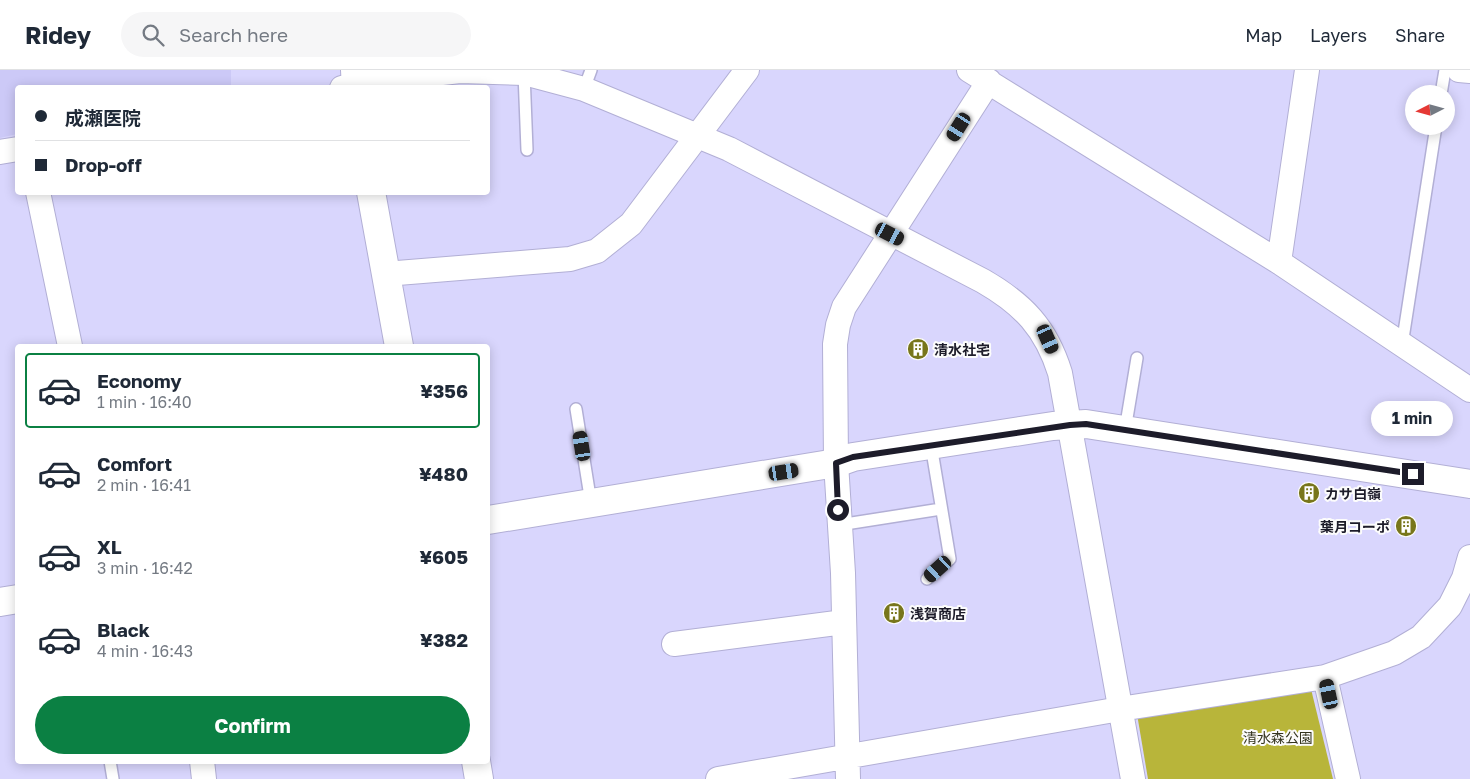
<!DOCTYPE html>
<html lang="en">
<head>
<meta charset="utf-8">
<style>
  body { margin:0; font-family:"Golos Text","Noto Sans JP",sans-serif; background:#f6f6f7; color:#1f2937; height:100vh; display:flex; flex-direction:column; font-size:19px; white-space:nowrap }
  * { box-sizing:border-box; margin:0 }
  p { font-size:16px; color:#747a83 }
  .icon { flex:none; width:28px; height:28px; fill:none; stroke:currentColor; stroke-width:2; stroke-linecap:round; stroke-linejoin:round }
  .map { position:relative; flex:1; overflow:hidden }
  .drawer { position:absolute; left:15px; top:274px; width:475px; height:420px; display:flex; flex-direction:column; background:#fff; border-radius:5px; box-shadow:0 2px 12px #0003 }
  .drawer>* { flex:none }
  .hud { position:absolute; left:15px; top:15px; width:475px; height:110px; border-radius:5px; box-shadow:0 2px 12px #0003; display:grid; align-content:center; height:110px; padding:0 20px; background:#fff }
  .needle { width:32px; rotate:264deg }
  .controls { position:absolute; left:1405px; top:15px; display:grid; gap:10px }
  .controls a { display:grid; place-items:center; width:50px; height:50px; border-radius:50%; background:#fff; box-shadow:0 2px 12px #0003; font-size:25px }
  .end { position:absolute; width:22px; height:22px; margin:-11px; border:6px solid #1d1c2a; background:#fff; box-shadow:0 0 0 2px #fff }
  .from { border-radius:50% }
  .bubble { position:absolute; height:35px; border-radius:18px; background:#fff; box-shadow:0 2px 12px #0003; font-size:16px; font-weight:700; line-height:35px; text-align:center }
  .car { position:absolute; width:15px; height:30px; margin:-15px -8px; border-radius:6px; box-shadow:0 0 4px 1px #0007; background:linear-gradient(#222 24%,#8ab4d8 0 40%,#222 0 76%,#8ab4d8 0 86%,#222 0) }
  .hud b { display:flex; align-items:center; gap:18px; height:48px; font-size:19px }
  .hud b+b { border-top:1px solid #e0e1e3 }
  .hud i { width:12px; height:12px; background:#1f2937 }
  ul { padding:9px 0 0; list-style:none }
  li { display:flex; align-items:center; gap:15px; height:75px; margin:0 10px 8px; padding:0 10px; border:2px solid transparent; border-radius:5px }
  li div { flex:1 }
  li b { display:block; font-size:19px }
  li em { font-style:normal; font-weight:700 }
  li.on { border-color:#0b8043 }
  li>.icon { width:45px; height:45px; stroke-width:1.5 }
  .button { display:flex; gap:10px; margin-top:auto; padding:10px 20px }
  .button a { flex:1; height:58px; border-radius:30px; background:#0b8043; color:#fff; font-size:20px; font-weight:700; line-height:58px; text-align:center }
  header { display:flex; align-items:center; gap:30px; box-sizing:border-box; height:70px; padding:0 25px; background:#fff; border-bottom:1px solid #e0e1e3 }
  header strong { font-size:24px }
  nav { display:flex; gap:28px; margin-inline-start:auto; font-size:18px }
  .search { width:350px; height:45px; background:#f6f6f7; display:flex; align-items:center; gap:12px; box-sizing:border-box; padding:0 18px; border-radius:28px; color:#747a83; font-size:19px }
  .map>svg:first-child { display:block }
  .built { fill:#ccc9f7 }
  .green { fill:#b8b53a }
  .lines { fill:none; stroke-linecap:round; stroke-linejoin:round }
  .service-casing { stroke:#b2afd5; stroke-width:14 }
  .minor-casing { stroke:#b2afd5; stroke-width:26 }
  .tertiary-casing { stroke:#b2afd5; stroke-width:30 }
  .service { stroke:#fff; stroke-width:11 }
  .minor { stroke:#fff; stroke-width:24 }
  .tertiary { stroke:#fff; stroke-width:28 }
  .route { stroke:#1d1c2a; stroke-width:6 }
  .labels { text-anchor:middle; dominant-baseline:central; stroke-width:4; stroke-linejoin:round; paint-order:stroke }
  .poi-label { font-size:14px; font-weight:bold; fill:#1d1c2a; stroke:#fcfcfc; text-anchor:start }
  .park-label { font-size:14px; fill:#34341e; stroke:#fcfcfc }
</style>
</head>
<body>
<header>
<strong>Ridey</strong>
<div class="search"><svg class="icon" aria-label="search" viewBox="0 0 24 24"><circle cx="10" cy="10" r="6"/><path d="M15 15l6 6"/></svg>Search here</div>
<nav><a>Map</a><a>Layers</a><a>Share</a></nav>
</header>
<div class="map">
<svg width="1470" height="709" viewBox="0 0 1470 709">
  <rect width="100%" height="100%" fill="#d9d6fd"/>
  <path class="built" d="M0,0H231V17L18,18L17,64L0,68Z"/>
  <path class="green" d="M1311,619L1333,709H1148L1137,644Z"/>
  <g class="lines">
    <g class="service-casing">
      <path id="service" d="M524,3L527,80
        M584,19L591,0
        M1441,24L1445,0
        M1402,275L1436,56
        M576,339L591,433
        M1125,360L1137,288
        M839,455L941,439
        M927,509L950,489L931,375
        M110,691L113,709"/>
    </g>
    <g class="minor-casing">
      <path id="minor" d="M969,0L1279,192L1470,320
        M1459,0L1470,1
        M342,18L378,10L460,1L524,3L584,19L729,79L983,211C1023,234 1046,258 1060,303L1133,709
        M0,82L18,79
        M38,122L70,276
        M1279,192L1307,0
        M385,204L570,189L597,181L631,154L747,0
        M674,574L844,552
        M1325,607L1348,709
        M202,691L204,709
        M718,709L1120,639L1325,607L1394,583L1421,567L1450,536L1464,508L1470,487
        M848,709L843,503L836,393L835,274L838,255L844,237L989,11"/>
    </g>
    <g class="tertiary-casing">
      <path id="tertiary" d="M355,0L356,18
        M371,122L399,276
        M488,450L836,393L853,387L1053,356L1086,354L1470,414
        M0,532L18,529
        M476,691L479,709"/>
    </g>
    <use href="#service" class="service"/>
    <use href="#minor" class="minor"/>
    <use href="#tertiary" class="tertiary"/>
  </g>
  <g class="lines">
    <path class="route" d="M838,440L836,393L853,387L1070,355L1086,354L1413,404"/>
  </g>
  <defs>
    <g id="building-disc" transform="scale(1.125)"><circle r="9.5" fill="#78761b" stroke="#fcfcfc"/><path d="M-4-6H4V6H1V3H-1V6H-4ZM-2.5-4.3h1.7v1.8h-1.7ZM.8-4.3h1.7v1.8H.8ZM-2.5-1h1.7V.8h-1.7ZM.8-1h1.7V.8H.8Z" fill="#fff"/></g>
  </defs>
  <g fill-rule="evenodd">
    <use href="#building-disc" x="918" y="279"/>
    <use href="#building-disc" x="1309" y="423"/>
    <use href="#building-disc" x="1406" y="456"/>
    <use href="#building-disc" x="894" y="543"/>
  </g>
  <g class="labels">
    <g class="poi-label">
      <text x="934" y="279">清水社宅</text>
      <text x="1325" y="423">カサ白嶺</text>
      <text x="1390" y="456" text-anchor="end">葉月コーポ</text>
      <text x="910" y="543">浅賀商店</text>
    </g>
    <g class="park-label">
      <text x="1278" y="667">清水森公園</text>
    </g>
  </g>
</svg>
<div class="controls">
<a><svg class="needle" viewBox="-14 -14 28 28"><path d="M0-13l5 13h-10z" fill="#e53935"/><path d="M0 13l5-13h-10z" fill="#747a83"/></svg></a>
</div>
<i class="end from" style="left:838px;top:440px"></i>
<i class="end" style="left:1413px;top:404px"></i>
<div class="bubble" style="left:1371px;top:331px;width:82px">1 min</div>
<i class="car" style="left:959px;top:57px;rotate:212deg"></i>
<i class="car" style="left:890px;top:164px;rotate:117deg"></i>
<i class="car" style="left:1048px;top:269px;rotate:156deg"></i>
<i class="car" style="left:582px;top:376px;rotate:351deg"></i>
<i class="car" style="left:784px;top:402px;rotate:81deg"></i>
<i class="car" style="left:938px;top:499px;rotate:228deg"></i>
<i class="car" style="left:1329px;top:624px;rotate:348deg"></i>
<div class="hud">
<b><i class="from"></i>成瀬医院</b>
<b><i></i>Drop-off</b>
</div>
<section class="drawer">
<ul>
<li class="on"><svg class="icon" aria-label="car" viewBox="0 0 24 24"><path d="M5 17H2v-5l4-1 3-4h7l3 4 3 1v5h-3M9 17h6M6 11h13"/><circle cx="7" cy="17" r="2"/><circle cx="17" cy="17" r="2"/></svg><div><b>Economy</b><p>1 min · 16:40</p></div><em>¥356</em></li>
<li><svg class="icon" aria-label="car" viewBox="0 0 24 24"><path d="M5 17H2v-5l4-1 3-4h7l3 4 3 1v5h-3M9 17h6M6 11h13"/><circle cx="7" cy="17" r="2"/><circle cx="17" cy="17" r="2"/></svg><div><b>Comfort</b><p>2 min · 16:41</p></div><em>¥480</em></li>
<li><svg class="icon" aria-label="car" viewBox="0 0 24 24"><path d="M5 17H2v-5l4-1 3-4h7l3 4 3 1v5h-3M9 17h6M6 11h13"/><circle cx="7" cy="17" r="2"/><circle cx="17" cy="17" r="2"/></svg><div><b>XL</b><p>3 min · 16:42</p></div><em>¥605</em></li>
<li><svg class="icon" aria-label="car" viewBox="0 0 24 24"><path d="M5 17H2v-5l4-1 3-4h7l3 4 3 1v5h-3M9 17h6M6 11h13"/><circle cx="7" cy="17" r="2"/><circle cx="17" cy="17" r="2"/></svg><div><b>Black</b><p>4 min · 16:43</p></div><em>¥382</em></li>
</ul>
<div class="button"><a>Confirm</a></div>
</section>
</div>
</body>
</html>
